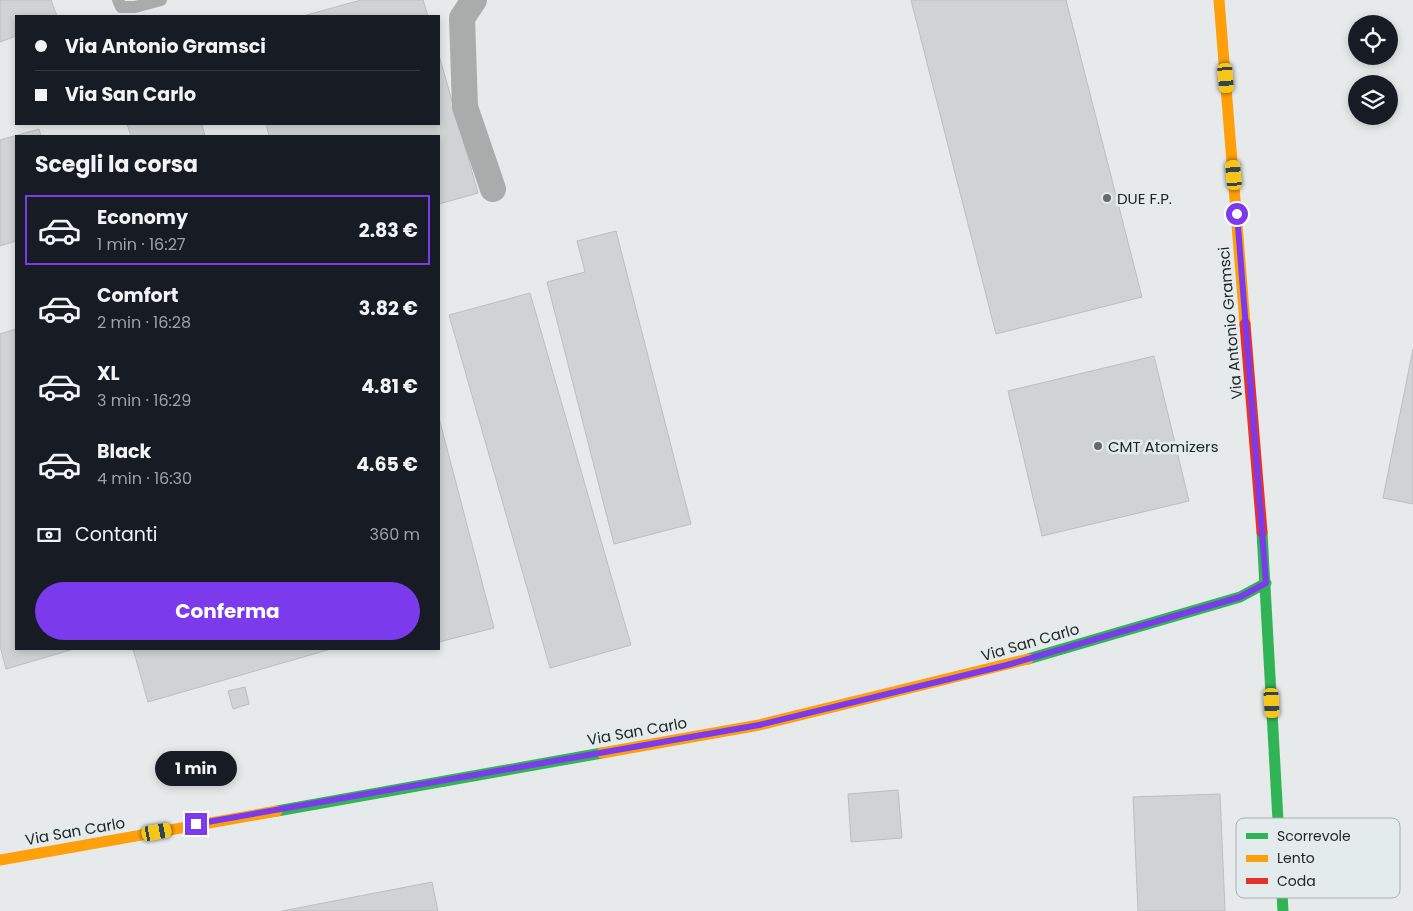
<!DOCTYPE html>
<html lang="it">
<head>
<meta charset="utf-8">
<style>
  body { margin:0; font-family:Poppins,sans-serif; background:#242831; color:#f1f3f6; height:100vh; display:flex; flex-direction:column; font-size:19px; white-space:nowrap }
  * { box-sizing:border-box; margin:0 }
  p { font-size:16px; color:#9ea1a6 }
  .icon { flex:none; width:28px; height:28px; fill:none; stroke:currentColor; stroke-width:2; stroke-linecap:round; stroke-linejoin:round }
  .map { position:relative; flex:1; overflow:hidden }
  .details { position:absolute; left:15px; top:135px; width:425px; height:515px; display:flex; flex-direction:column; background:#171b24; border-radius:0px; box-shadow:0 2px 8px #0003 }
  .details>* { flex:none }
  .guide { position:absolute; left:15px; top:15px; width:425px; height:110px; border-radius:0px; box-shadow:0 2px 8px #0003; display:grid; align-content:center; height:110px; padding:0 20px; background:#171b24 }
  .buttons { position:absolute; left:1348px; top:15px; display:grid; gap:10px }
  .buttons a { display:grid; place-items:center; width:50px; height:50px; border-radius:50%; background:#171b24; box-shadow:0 2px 8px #0003; font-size:25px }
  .end { position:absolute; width:22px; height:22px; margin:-11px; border:6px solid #7c3aed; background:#fff; box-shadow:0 0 0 2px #fff }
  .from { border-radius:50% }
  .bubble { position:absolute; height:35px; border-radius:18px; background:#171b24; box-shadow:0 2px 8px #0003; font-size:16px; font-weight:700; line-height:35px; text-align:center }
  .car { position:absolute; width:15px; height:30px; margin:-15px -8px; border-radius:6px; box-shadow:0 0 4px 1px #0007; background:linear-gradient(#f5c518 24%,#345 0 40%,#f5c518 0 76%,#345 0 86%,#f5c518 0) }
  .guide b { display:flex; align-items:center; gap:18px; height:48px; font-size:19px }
  .guide b+b { border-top:1px solid #363941 }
  .guide i { width:12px; height:12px; background:#f1f3f6 }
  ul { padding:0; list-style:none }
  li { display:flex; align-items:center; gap:15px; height:70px; margin:0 10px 8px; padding:0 10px; border:2px solid transparent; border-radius:0px }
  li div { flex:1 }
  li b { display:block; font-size:19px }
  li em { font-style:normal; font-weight:700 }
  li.current { border-color:#7c3aed }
  li>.icon { width:45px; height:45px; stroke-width:1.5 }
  h2 { padding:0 20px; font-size:22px; line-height:60px }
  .pay { display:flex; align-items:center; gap:12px; height:55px; padding:0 20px; font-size:19px }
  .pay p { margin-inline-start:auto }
  .cta { display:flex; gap:10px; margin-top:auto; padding:10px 20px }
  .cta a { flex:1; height:58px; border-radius:30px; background:#7c3aed; color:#fff; font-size:20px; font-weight:700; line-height:58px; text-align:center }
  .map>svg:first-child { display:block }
  .building { fill:#cfd3d3; stroke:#bcbfbf }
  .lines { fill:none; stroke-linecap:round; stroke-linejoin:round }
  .lane { stroke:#aaacac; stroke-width:12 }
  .street { stroke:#aaacac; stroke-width:26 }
  .fast { stroke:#30b455; stroke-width:11 }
  .slow { stroke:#ff9f0a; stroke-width:11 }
  .jam { stroke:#e5322d; stroke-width:11 }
  .route { stroke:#7c3aed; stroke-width:6 }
  .poi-dot { fill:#676a6a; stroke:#e4ebec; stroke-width:2 }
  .labels { text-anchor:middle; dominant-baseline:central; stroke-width:5; stroke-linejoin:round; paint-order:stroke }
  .poi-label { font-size:15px; fill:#222525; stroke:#e4ebec; text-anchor:start }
  .street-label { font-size:15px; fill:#222525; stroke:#e4ebec }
  .key { fill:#e4ebec; stroke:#aab0b0; stroke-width:1 }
  .key-label { font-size:14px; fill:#222525 }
</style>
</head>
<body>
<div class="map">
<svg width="1413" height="911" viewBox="0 0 1413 911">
  <rect width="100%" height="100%" fill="#e6eaea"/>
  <path class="building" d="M0,0H51L57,16H16V36L0,42Z
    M361,0H423L428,16H303Z
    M911,0H1066L1142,297L996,334Z
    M439,55L478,193L439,204V136H269L266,124H439Z
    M127,124H202L205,136H131Z
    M39,129L41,136H16V241L0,246V140Z
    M616,231L691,524L614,544L547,282L585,272L577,241Z
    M530,293L631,645L550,668L449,315Z
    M16,329V649H74L6,669L0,646V334Z
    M1413,349V504L1383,498Z
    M1154,356L1189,501L1042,536L1008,391Z
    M439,418L494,628L439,642Z
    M133,649H331L148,702Z
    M245,687L249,704L233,709L228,691Z
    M898,790L902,838L851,842L848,794Z
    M1220,794L1225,911H1138L1133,797Z
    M432,882L438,911H282Z"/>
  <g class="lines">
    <path class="lane" d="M118,0L121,7H135L161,0"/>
    <path class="street" d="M474,0L462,18L465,107L493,189"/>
    <path class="fast" d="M1262,532L1283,911
      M1028,659L1240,597L1266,583
      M277,811L602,753"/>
    <path class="slow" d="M1219,0L1245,324
      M602,753L759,725L1028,659
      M0,860L277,811"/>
    <path class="jam" d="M1245,324L1262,532"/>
  </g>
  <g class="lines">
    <path class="route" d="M196,824L759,725L1007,665L1240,597L1266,583L1237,214"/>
  </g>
  <g class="poi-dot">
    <circle cx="1107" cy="198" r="5"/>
    <circle cx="1098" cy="446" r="5"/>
  </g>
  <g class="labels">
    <g class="poi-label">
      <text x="1117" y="198">DUE F.P.</text>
      <text x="1108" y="446">CMT Atomizers</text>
    </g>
    <g class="street-label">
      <text transform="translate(1230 323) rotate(-95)">Via Antonio Gramsci</text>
      <text transform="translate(1030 642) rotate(-16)">Via San Carlo</text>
      <text transform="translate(637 731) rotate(-10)">Via San Carlo</text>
      <text transform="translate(75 831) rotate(-10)">Via San Carlo</text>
    </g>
  </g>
  <rect x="1236" y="818" width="164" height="80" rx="8" class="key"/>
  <rect x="1246" y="833" width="22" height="6" fill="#30b455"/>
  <rect x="1246" y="855" width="22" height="7" fill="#ff9f0a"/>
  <rect x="1246" y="878" width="22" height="6" fill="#e5322d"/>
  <g class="key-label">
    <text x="1277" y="841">Scorrevole</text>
    <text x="1277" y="863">Lento</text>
    <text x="1277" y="886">Coda</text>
  </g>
</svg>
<div class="buttons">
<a><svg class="icon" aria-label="locate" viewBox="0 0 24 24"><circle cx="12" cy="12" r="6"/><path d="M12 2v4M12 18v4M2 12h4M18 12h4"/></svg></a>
<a><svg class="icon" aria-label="layers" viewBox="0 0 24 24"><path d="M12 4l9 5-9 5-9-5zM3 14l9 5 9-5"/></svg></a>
</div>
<i class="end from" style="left:1237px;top:214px"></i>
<i class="end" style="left:196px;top:824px"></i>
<div class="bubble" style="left:155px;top:751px;width:82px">1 min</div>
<i class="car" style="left:1226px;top:78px;rotate:175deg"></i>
<i class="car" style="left:1234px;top:175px;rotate:355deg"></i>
<i class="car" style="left:1272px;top:703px;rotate:177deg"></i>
<i class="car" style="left:157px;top:832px;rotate:80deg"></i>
<div class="guide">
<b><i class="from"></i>Via Antonio Gramsci</b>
<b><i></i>Via San Carlo</b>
</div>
<section class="details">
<h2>Scegli la corsa</h2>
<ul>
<li class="current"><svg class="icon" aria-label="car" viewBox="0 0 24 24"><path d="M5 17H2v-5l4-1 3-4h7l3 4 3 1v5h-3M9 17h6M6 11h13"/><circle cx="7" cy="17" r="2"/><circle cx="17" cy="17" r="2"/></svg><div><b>Economy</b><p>1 min · 16:27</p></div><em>2.83 €</em></li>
<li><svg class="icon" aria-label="car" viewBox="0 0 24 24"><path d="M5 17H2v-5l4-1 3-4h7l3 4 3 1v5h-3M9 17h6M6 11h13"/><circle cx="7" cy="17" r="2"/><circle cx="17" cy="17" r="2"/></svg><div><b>Comfort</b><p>2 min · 16:28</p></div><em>3.82 €</em></li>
<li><svg class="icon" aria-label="car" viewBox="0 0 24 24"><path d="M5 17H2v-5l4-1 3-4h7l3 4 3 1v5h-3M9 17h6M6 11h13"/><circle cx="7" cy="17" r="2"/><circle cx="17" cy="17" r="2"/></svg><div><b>XL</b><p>3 min · 16:29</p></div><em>4.81 €</em></li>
<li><svg class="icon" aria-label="car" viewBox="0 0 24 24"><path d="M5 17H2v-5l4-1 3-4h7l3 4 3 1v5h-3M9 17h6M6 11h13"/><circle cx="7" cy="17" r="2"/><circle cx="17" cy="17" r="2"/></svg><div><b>Black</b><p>4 min · 16:30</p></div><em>4.65 €</em></li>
</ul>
<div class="pay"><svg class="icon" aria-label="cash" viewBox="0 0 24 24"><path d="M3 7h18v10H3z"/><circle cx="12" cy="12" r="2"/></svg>Contanti<p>360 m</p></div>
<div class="cta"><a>Conferma</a></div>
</section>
</div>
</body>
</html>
